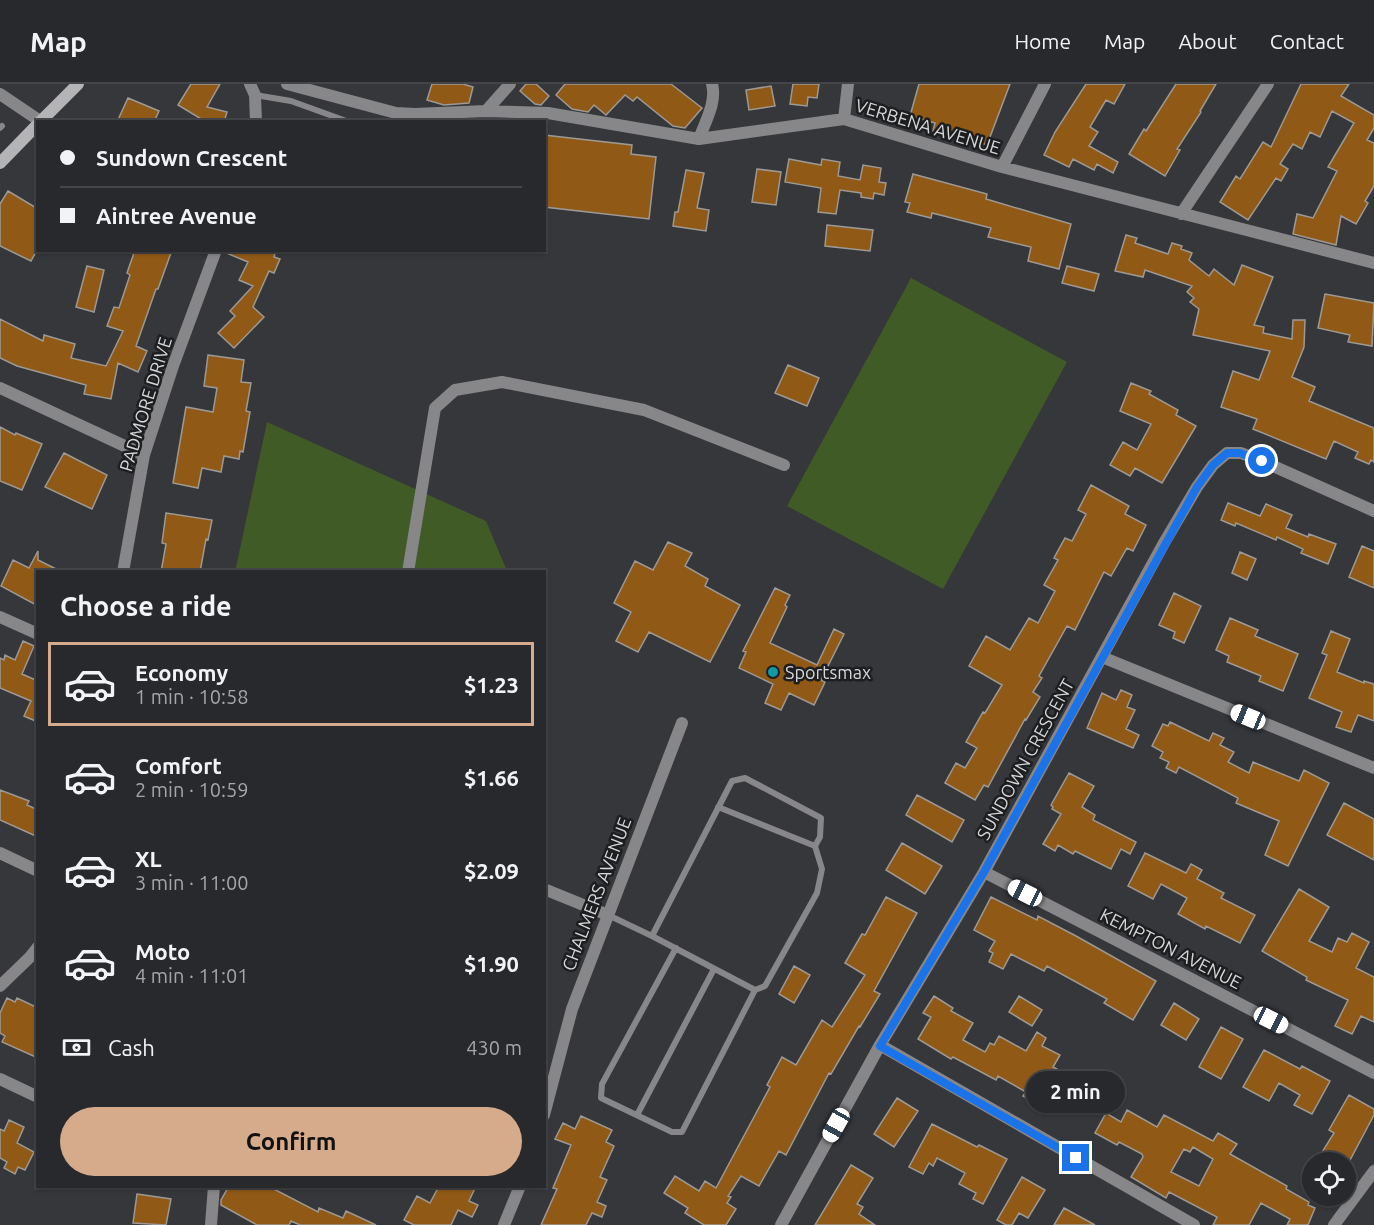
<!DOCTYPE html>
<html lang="en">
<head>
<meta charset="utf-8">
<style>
  body { margin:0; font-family:Ubuntu,sans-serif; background:#303134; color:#f1f3f6; height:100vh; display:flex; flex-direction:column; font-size:22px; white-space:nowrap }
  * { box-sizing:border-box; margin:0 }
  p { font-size:20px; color:#a5a6a9 }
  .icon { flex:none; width:33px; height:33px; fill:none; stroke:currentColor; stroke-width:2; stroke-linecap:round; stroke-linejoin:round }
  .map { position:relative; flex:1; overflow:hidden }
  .drawer { position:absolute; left:36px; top:486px; width:510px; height:618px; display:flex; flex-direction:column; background:#28292c; border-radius:0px; box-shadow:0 2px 4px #0004,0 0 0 2px #444548 }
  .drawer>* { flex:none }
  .hud { position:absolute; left:36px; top:36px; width:510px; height:132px; border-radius:0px; box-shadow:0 2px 4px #0004,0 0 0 2px #444548; display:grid; align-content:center; height:132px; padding:0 24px; background:#28292c }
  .fabs { position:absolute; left:1302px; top:1068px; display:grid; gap:12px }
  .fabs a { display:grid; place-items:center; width:54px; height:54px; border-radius:50%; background:#28292c; box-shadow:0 2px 4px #0004,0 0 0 2px #444548; font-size:30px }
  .end { position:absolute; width:27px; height:27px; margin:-14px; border:8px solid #1a73e8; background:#fff; box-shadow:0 0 0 3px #fff }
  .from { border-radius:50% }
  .bubble { position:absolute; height:42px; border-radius:21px; background:#28292c; box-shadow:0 2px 4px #0004,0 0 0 2px #444548; font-size:20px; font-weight:700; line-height:42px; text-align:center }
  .car { position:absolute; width:18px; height:36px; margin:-18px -9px; border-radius:8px; box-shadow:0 0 4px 2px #0007; background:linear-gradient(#fff 24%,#345 0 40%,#fff 0 76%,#345 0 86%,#fff 0) }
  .hud b { display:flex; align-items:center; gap:21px; height:57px; font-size:22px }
  .hud b+b { border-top:2px solid #444548 }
  .hud i { width:15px; height:15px; background:#f1f3f6 }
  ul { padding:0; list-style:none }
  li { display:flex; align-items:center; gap:18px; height:84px; margin:0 12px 9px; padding:0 12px; border:3px solid transparent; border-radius:0px }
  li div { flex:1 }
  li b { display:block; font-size:22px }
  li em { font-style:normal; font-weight:700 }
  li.active { border-color:#d6ab8b }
  li>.icon { width:54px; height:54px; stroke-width:1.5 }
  h2 { padding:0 24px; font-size:27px; line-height:72px }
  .pay { display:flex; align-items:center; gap:15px; height:66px; padding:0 24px; font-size:22px }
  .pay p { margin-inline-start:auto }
  .button { display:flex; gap:12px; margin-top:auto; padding:12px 24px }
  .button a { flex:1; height:69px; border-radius:36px; background:#d6ab8b; color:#111; font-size:24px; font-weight:700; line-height:69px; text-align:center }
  header { display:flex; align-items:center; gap:36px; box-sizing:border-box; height:84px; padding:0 30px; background:#28292c; border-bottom:2px solid #444548 }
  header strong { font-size:28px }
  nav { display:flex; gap:33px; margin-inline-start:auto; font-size:21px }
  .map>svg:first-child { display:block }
  .green { fill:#405b25 }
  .building { fill:#905916; stroke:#9d9995; stroke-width:1.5; fill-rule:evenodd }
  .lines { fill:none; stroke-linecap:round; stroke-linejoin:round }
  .lane { stroke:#878688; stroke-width:6 }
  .street { stroke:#878688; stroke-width:12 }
  .secondary { stroke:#b4b3b6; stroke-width:12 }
  .route { stroke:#1a73e8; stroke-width:8 }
  .culture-dot { fill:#0f9aa8; stroke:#1d1e20; stroke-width:2 }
  .labels { text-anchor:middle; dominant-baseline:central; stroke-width:5; stroke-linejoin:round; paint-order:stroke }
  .street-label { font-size:18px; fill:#d6d7d9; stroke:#1d1e20 }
  .poi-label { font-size:18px; fill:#d6d7d9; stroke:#1d1e20; text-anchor:start }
</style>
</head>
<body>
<header>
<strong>Map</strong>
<nav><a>Home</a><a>Map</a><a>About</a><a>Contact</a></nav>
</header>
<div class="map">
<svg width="1374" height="1141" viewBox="0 0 1374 1141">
  <rect width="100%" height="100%" fill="#35373b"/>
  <path class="green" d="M911,194L1067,278L943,505L787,422Z
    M267,338L486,437L507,487L235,488Z"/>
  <path class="building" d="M191,0H220L207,23L227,28L224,38H206L178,21Z
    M432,0H463L473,3L469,19L444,21L427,16Z
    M526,0H536L549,12L541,21L535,20L520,7Z
    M565,0H671L702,24L685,44L673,42L637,13L633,17L625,11L606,31L594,21L588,28L572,25L556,11Z
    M793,0H819L817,14L808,13L807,22L790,20Z
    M919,0H1010L987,61L953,48L952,52L933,47L935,39L910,32Z
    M1086,0H1125L1114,20L1106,16L1090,43L1098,48L1089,62L1118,78L1113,89L1097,80L1094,86L1073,75L1069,83L1044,71L1055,48Z
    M1176,0H1216L1200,27L1201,28L1177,65L1180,66L1165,92L1129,70L1144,45L1146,47Z
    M1301,0H1349L1341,12L1374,31V44L1367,56L1374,59V102L1365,117L1368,119L1356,140L1341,132L1336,161L1293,150L1297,130L1313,134L1337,87L1328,83L1354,39L1332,27L1320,53L1310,48L1302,65L1293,60L1280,80L1288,85L1281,97L1276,94L1248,136L1220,118L1236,92L1240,95L1263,58L1271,63Z
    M771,2L775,22L749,26L746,6Z
    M128,14L159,27L154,38H117Z
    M544,51L632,61L631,70L656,73L649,135L544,123Z
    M789,75L821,81L822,75L840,78L838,92L860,96L863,81L881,84L879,98L886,99L884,111L874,109L873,115L861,113V109L840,106L836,130L818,128L821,104L785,98Z
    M757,85L781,88L776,121L752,118Z
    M686,86L704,89L697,124L709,126L706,147L673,142L675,128H678Z
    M913,90L987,110L986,115L1071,140L1059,185L1028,177L1031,163L988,153L991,144L932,129L931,134L907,128L910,119L905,118Z
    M8,107L38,125V164L31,177L0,162V120Z
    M827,141L873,146L870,167L825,162Z
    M1126,151L1137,154L1135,159L1168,170L1172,159L1182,162L1181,165L1192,169L1189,176L1209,192L1214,185L1234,201L1242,181L1273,193L1254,241L1264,243L1263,249L1292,255L1293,236H1305L1304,263L1292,293L1315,303L1309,317L1374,344V378L1371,376L1369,380L1355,374L1358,368L1334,357L1326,375L1253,345L1257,335L1221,323L1233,287L1259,296L1270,267L1193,251L1199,225L1190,218L1194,214L1187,208L1192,202L1145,186L1143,193L1115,187Z
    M135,166H172L158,205H156L136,262L147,267L138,288L118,279L111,315L84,310L86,301L17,282L0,274V235L43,257L44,251L75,260L71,274L106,282L123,247L107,242L114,223L119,224L130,191L127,189Z
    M224,166H276L274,173L280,175L274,189L269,187L253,223L264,233L234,264L218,249L235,232L230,227L253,202L239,196L248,178L224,168Z
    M87,182L104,186L94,228L76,223Z
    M1067,182L1099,190L1094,207L1062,199Z
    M1325,210L1374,219L1372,262L1348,258L1350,251L1318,244Z
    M208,271L244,276L241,298L251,299L246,327L250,328L243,368L240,367L239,375L224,372L221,388L202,384L198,404L173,399L186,323L213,328L217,304L204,302Z
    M788,281L819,294L807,322L775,309Z
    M1131,299L1151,307L1149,310L1178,326L1176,331L1196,342L1162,399L1135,384L1130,392L1110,381L1123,358L1137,366L1151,340L1120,327Z
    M0,343L15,351L16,349L42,360L22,406L0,397Z
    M64,369L107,391L92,425L45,403Z
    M1091,401L1129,422L1125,430L1146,441L1133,467L1127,464L1111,492L1104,488L1075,546L1067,542L1039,592L1042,594L1033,608L1040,613L1026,636L1025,635L988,703L984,701L975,716L945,699L956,679L965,684L977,664L966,658L983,628L985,629L1002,601L969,582L986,552L1010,566L1029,534L1038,539L1055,507L1044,501L1058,476L1054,474L1065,454L1072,457L1086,430L1078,426Z
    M1228,419L1260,432L1266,420L1292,431L1286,444L1308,453L1309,450L1336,460L1328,480L1301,469L1303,465L1277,453L1276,456L1236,439L1235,442L1221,436Z
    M166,429L212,436L208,456L206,455L200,488H161L166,460L162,459Z
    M668,458L692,469L685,482L708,495L705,502L740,521L710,578L649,548L638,568L616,557L631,528L614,519L635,477L653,486Z
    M1362,462L1374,467V504L1349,493Z
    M38,467V476L62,488H38V522L1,502L13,476L29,484Z
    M1240,468L1256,475L1247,496L1232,489Z
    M775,504L790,511L785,521L787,523L770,559L817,581L834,545L844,550L821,596L825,598L814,621L789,609L781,626L765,619L773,600L739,584L746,568L743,567Z
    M1174,509L1201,522L1184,559L1173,554L1175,548L1159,541Z
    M1230,534L1258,546L1255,552L1298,570L1283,607L1259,597L1261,592L1227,578L1229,572L1216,566Z
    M1331,547L1350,555L1337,588L1364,599V597L1374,600V637L1358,631L1351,648L1336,643L1342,628L1309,614L1327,571L1322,569Z
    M23,557L34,562L22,590L38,597V638L24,632L31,617L0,604V574L4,576L5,571L15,576Z
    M1121,606L1132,611L1127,623L1135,626L1126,645L1139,651L1133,664L1087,644L1102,609L1116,616Z
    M1170,638L1209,657L1213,649L1224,654L1220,661L1234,668L1228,678L1249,689L1253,678L1299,697L1304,686L1329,699L1288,782L1265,771L1279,737L1236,719L1238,714L1179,683L1176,689L1166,684L1169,678L1160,674L1163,668L1152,662L1163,640L1168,642Z
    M1069,689L1094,702L1082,723L1095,731L1093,736L1136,758L1130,770L1121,765L1111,785L1075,767L1073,770L1058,761L1055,767L1043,760L1061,730L1052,725L1053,723L1051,721Z
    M0,706L29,717L27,721L38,726V753L0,736Z
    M917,711L964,736L952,758L906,731Z
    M1344,719L1374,735V776L1327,751Z
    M902,759L942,782L925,810L886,786Z
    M1145,769L1186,789L1191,780L1202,786L1197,795L1224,809L1221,814L1255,831L1240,859L1206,842L1205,845L1178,830L1187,814L1161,800L1153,815L1128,802Z
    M1299,805L1329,823L1309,857L1332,868L1338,854L1347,858L1352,849L1369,858L1356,884L1374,893V938L1361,932L1352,950L1335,942L1348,916L1306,896L1307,893L1262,867Z
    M886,813L917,829L874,907L880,910L860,943L859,942L831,990L829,989L786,1071L779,1067L759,1102L741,1092L728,1112L731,1113L727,1119L736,1125L726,1141H704L685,1129L688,1124L664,1109L675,1092L699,1107L705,1097L716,1104L770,1003L767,1001L782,973L796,981L822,936L832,943L865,891L845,879L862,850L865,851Z
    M991,813L1037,836L1038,832L1076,852L1156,897L1133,936L1104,919L1107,915L1047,882L1044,887L1011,870L1003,885L989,878L993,869L989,867L995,857L974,846Z
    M794,882L810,891L794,919L779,910Z
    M934,912L953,924L951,927L973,939L963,956L985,968L990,959L994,961L999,952L1026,967L1037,948L1046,954L1042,962L1060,971L1053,983L1093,1005L1079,1030L1065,1022L1062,1027L1037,1013L1034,1018L1023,1012L1026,1008L998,992L996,996L953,973L951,975L918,955L931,933L923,929Z
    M1019,912L1042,926L1032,942L1009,928Z
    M7,914L15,918L17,914L38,924V974L2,958L5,952L0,949V929Z
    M1174,919L1199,935L1186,956L1161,941Z
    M1221,943L1243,955L1221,995L1199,983Z
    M1264,966L1300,985L1302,982L1330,997L1312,1030L1294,1021L1300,1011L1279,999L1269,1017L1243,1003Z
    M1349,1011L1374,1025V1031L1349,1078H1316L1334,1049L1329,1046Z
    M897,1014L918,1027L894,1063L874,1050Z
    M1127,1026L1157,1043L1164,1031L1213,1057L1218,1049L1237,1060L1230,1070L1287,1102L1286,1105L1309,1118L1308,1121L1315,1124L1308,1141H1287L1290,1135L1261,1119L1249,1141H1213L1217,1133L1169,1108L1166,1114L1131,1093L1143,1073L1142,1070L1119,1058L1117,1061L1095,1049L1106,1029L1121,1038ZM1193,1063L1213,1075L1199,1102L1171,1088L1184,1065L1190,1068Z
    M581,1032L612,1046L606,1058L614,1062L600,1093L607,1096L597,1118L606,1122L602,1133L592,1129L586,1141H541L557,1105L553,1104L571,1061L555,1055L563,1039L575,1045Z
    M9,1036L24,1043L17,1059L34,1068L25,1086L18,1083L15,1090L4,1084L7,1078L0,1074V1045L4,1047Z
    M932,1040L977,1063L979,1061L1007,1075L983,1120L973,1115L976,1109L959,1100L965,1089L937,1074L933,1082L929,1079L923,1090L909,1083Z
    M851,1081L873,1094L857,1120L863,1123L859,1130L875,1141H815Z
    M1022,1093L1045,1106L1028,1134L1019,1129L1012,1141H1006L997,1136Z
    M229,1102H268L318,1128L319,1124L343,1134L346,1127L376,1141H300L291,1137L289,1141H257L221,1121V1116Z
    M439,1102H476L469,1117L478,1121L472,1133L458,1126L451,1141H414L404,1136L417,1112L430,1119Z
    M137,1110L171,1115L166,1141L133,1139Z
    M1064,1124L1095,1141H1054Z"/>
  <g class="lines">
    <path class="lane" d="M255,11L291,17L349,38
      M0,44L2,42
      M608,831L652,852L732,697L745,694L821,734L820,753L815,762
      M652,852L755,906L765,902L817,809L822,785L815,762L718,723
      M676,864L602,1000L601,1014L672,1048H682L755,906
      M637,1031L714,885"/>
    <path class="street" d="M250,0L255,11L256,38
      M287,0L396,29L415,30L486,27L548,29L699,55L844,35L1002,83L1374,179
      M0,10L40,37
      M486,27L510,0
      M844,35L848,0
      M699,55C705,38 717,18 712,0
      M1002,83L1045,0
      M1181,130L1268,0
      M0,304L144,371
      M123,488L144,371L173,282L216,166
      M408,488L435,324L455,306L502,298L644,326L784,381
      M0,533L38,550
      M1102,573L1374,684
      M0,769L38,787
      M984,788L1374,989
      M544,805L608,831
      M0,902L30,873L38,863
      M880,961L1194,1141
      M0,995L38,1013
      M544,1031L572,925L682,639
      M211,1141L214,1102
      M504,1141L520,1102
      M781,1141L880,961L984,788L1164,459L1197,403L1213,381L1227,369H1241L1262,377L1374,427
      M1334,1141L1374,1087"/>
    <path class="secondary" d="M40,38L78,0
      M0,79L38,40"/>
  </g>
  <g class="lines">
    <path class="route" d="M1076,1074L880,962L984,788L1197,403L1213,381L1227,369H1240L1262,377"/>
  </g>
  <circle class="culture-dot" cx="773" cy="588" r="6"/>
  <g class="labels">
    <g class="street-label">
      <text transform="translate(928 42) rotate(17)">VERBENA AVENUE</text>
      <text transform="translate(145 320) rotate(-73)">PADMORE DRIVE</text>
      <text transform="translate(1025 675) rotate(-61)">SUNDOWN CRESCENT</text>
      <text transform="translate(596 810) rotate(-69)">CHALMERS AVENUE</text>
      <text transform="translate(1171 864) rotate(27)">KEMPTON AVENUE</text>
    </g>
    <g class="poi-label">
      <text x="785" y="588">Sportsmax</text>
    </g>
  </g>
</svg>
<div class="fabs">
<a><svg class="icon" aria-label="locate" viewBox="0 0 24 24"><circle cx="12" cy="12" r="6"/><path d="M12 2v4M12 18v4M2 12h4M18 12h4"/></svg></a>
</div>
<i class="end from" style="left:1262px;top:377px"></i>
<i class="end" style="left:1076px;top:1074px"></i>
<div class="bubble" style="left:1026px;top:987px;width:99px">2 min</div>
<i class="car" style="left:1248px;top:633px;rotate:292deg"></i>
<i class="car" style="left:1025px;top:809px;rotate:297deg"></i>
<i class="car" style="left:1271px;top:936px;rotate:117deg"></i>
<i class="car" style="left:836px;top:1041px;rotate:209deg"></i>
<div class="hud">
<b><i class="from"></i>Sundown Crescent</b>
<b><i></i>Aintree Avenue</b>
</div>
<section class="drawer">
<h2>Choose a ride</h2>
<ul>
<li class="active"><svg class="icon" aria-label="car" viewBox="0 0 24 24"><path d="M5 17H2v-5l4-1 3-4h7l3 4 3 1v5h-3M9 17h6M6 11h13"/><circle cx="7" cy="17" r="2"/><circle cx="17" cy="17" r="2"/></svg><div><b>Economy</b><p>1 min · 10:58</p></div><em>$1.23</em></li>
<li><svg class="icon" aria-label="car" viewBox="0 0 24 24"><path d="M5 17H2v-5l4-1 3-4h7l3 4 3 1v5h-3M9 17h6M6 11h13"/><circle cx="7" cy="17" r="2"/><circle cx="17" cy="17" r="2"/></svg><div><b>Comfort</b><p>2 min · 10:59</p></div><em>$1.66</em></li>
<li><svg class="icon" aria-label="car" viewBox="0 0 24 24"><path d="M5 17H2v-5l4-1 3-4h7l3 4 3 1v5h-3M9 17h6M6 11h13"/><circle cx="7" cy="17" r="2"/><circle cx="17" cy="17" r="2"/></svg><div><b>XL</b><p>3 min · 11:00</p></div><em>$2.09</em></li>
<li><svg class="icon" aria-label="car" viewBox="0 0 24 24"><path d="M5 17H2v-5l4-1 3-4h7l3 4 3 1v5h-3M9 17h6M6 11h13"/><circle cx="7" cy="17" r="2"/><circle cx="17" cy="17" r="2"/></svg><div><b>Moto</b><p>4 min · 11:01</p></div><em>$1.90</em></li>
</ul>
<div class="pay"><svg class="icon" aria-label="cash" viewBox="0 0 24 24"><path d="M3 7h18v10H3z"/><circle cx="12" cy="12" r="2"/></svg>Cash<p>430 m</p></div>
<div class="button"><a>Confirm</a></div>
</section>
</div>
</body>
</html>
